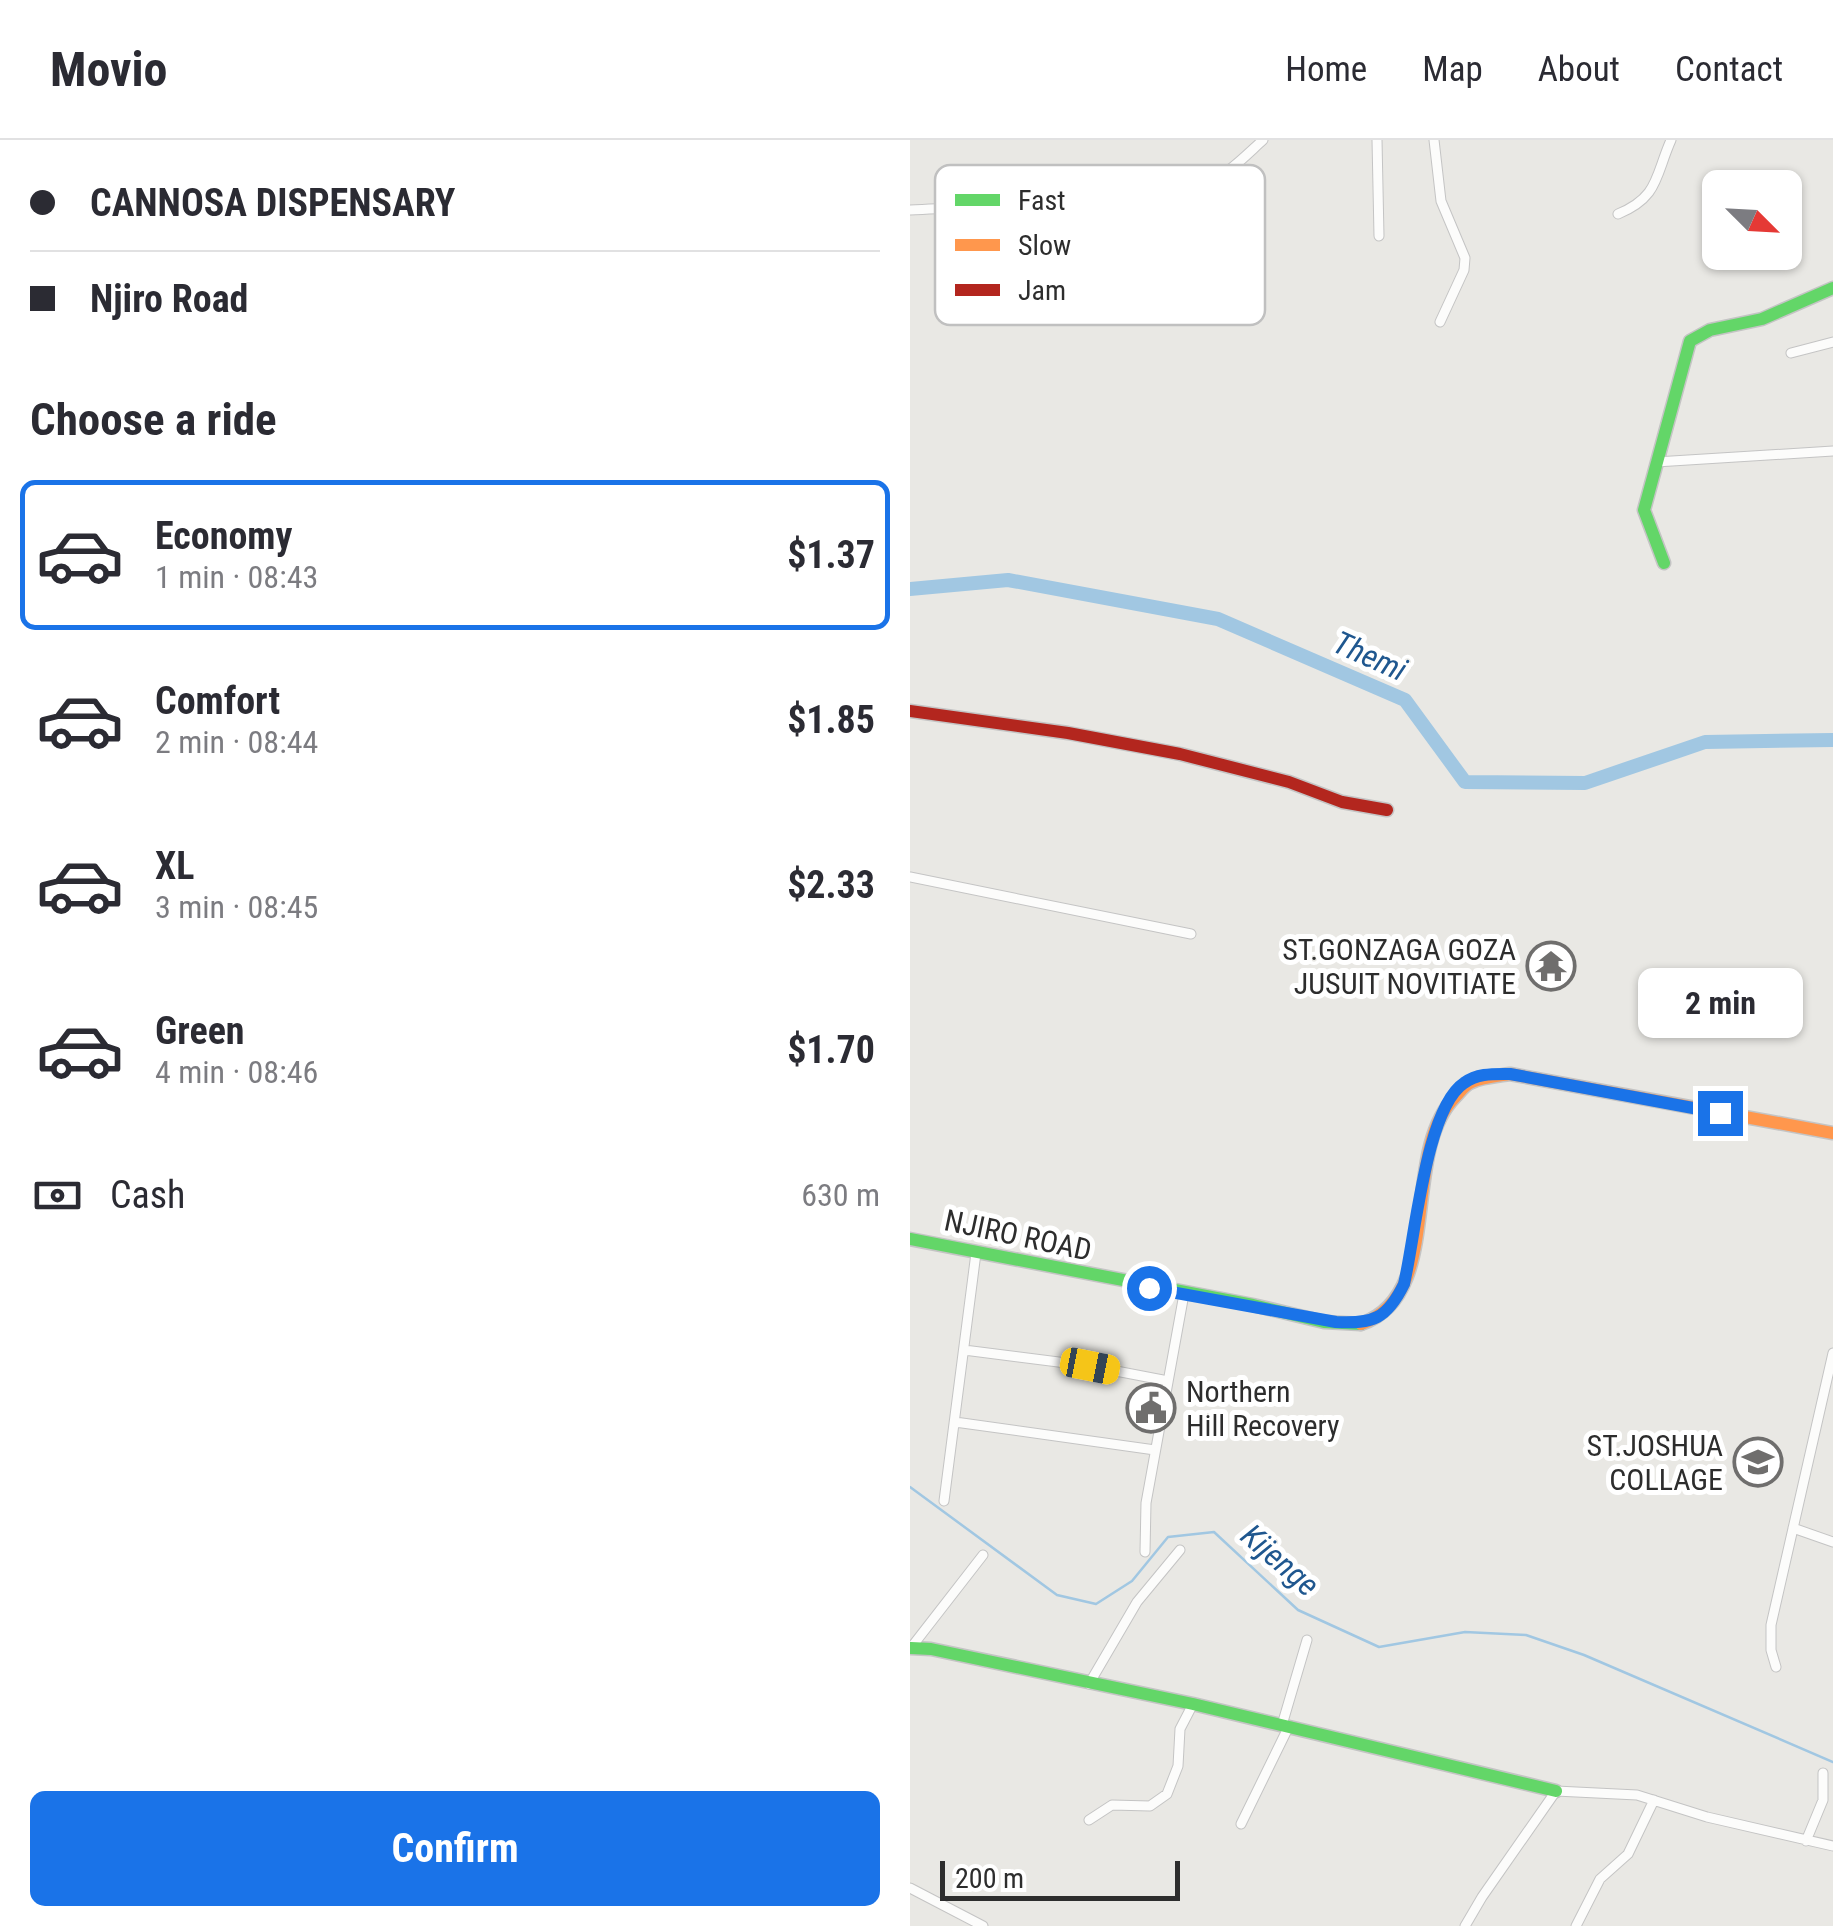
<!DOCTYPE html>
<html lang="en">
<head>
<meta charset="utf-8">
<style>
  body { margin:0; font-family:"Roboto Condensed",sans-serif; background:#f7f7f7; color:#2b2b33; height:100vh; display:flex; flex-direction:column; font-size:38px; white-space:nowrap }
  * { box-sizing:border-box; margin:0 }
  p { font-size:32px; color:#7c7c81 }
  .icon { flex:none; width:55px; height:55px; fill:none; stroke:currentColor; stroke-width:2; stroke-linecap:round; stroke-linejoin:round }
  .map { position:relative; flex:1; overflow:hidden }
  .details { display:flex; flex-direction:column; background:#fff; width:910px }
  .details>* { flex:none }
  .hud { display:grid; align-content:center; height:220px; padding:0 30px; background:#fff }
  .needle { width:65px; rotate:114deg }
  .fabs { position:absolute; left:792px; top:30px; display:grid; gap:20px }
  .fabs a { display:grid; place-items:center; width:100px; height:100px; border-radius:15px; background:#fff; box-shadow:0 2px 8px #0004; font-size:50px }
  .scale { position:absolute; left:30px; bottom:25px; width:240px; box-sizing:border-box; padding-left:10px; border:5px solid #2d2d2d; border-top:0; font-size:28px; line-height:35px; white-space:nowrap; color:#2d2d2d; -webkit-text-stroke:8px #fff; paint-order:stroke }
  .end { position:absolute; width:45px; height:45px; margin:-22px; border:12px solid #1a73e8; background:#fff; box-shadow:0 0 0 5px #fff }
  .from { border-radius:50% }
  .bubble { position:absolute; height:70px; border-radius:15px; background:#fff; box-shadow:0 2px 8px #0004; font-size:32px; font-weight:700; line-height:70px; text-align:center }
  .car { position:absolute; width:30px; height:60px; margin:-30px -15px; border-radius:12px; box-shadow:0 0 8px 2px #0007; background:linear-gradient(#f5c518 24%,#345 0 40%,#f5c518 0 76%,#345 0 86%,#f5c518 0) }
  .hud b { display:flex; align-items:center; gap:35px; height:95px; font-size:38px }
  .hud b+b { border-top:2px solid #e1e1e2 }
  .hud i { width:25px; height:25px; background:#2b2b33 }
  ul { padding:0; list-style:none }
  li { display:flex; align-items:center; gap:30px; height:150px; margin:0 20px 15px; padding:0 10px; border:5px solid transparent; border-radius:15px }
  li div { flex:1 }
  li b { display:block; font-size:38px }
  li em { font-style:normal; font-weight:700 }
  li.current { border-color:#1a73e8 }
  li>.icon { width:90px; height:90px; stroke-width:1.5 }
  h2 { padding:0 30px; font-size:45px; line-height:120px }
  .pay { display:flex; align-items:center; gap:25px; height:110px; padding:0 30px; font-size:38px }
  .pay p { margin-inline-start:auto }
  .action { display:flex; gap:20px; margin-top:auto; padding:20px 30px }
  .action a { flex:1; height:115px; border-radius:15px; background:#1a73e8; color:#fff; font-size:40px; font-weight:700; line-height:115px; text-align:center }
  header { display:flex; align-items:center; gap:60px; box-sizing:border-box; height:140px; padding:0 50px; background:#fff; border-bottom:2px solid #e1e1e2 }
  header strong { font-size:48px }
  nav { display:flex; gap:55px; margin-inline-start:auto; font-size:35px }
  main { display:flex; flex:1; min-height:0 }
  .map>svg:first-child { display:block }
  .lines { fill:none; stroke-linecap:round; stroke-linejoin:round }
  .stream { stroke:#a1c7e2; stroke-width:2.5 }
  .river { stroke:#a1c7e2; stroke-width:14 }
  .street-casing { stroke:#c4c4c4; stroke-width:11 }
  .fast-casing { stroke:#c4c4c4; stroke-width:15 }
  .slow-casing { stroke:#c4c4c4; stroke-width:15 }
  .jam-casing { stroke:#c4c4c4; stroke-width:15 }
  .street { stroke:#fcfcfb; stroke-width:9 }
  .fast { stroke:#63d668; stroke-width:12 }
  .slow { stroke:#ff974d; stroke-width:12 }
  .jam { stroke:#b3261e; stroke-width:12 }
  .route { stroke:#1a73e8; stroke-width:12 }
  .labels { text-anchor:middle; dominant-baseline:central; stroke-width:10; stroke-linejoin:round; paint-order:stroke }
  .poi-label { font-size:30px; fill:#2d2d2d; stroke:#fff; text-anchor:end }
  .street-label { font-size:30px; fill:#2d2d2d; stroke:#fff }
  .water-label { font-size:32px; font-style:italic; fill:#1f578f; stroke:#fff }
  .key { fill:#fff; stroke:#c0c0c0; stroke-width:2.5 }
  .key-label { font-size:28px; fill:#2d2d2d }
</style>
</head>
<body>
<header>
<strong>Movio</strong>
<nav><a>Home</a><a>Map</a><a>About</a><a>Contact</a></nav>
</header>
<main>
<section class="details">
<div class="hud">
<b><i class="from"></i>CANNOSA DISPENSARY</b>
<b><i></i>Njiro Road</b>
</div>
<h2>Choose a ride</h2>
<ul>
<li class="current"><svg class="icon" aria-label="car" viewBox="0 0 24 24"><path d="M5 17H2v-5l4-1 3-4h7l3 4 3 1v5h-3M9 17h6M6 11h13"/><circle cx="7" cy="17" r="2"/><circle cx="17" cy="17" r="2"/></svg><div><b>Economy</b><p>1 min · 08:43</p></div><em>$1.37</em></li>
<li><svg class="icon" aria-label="car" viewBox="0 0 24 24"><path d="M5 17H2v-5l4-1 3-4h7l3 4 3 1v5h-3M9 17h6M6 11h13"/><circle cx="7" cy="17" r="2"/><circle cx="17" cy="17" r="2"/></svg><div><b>Comfort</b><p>2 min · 08:44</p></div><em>$1.85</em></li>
<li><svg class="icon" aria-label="car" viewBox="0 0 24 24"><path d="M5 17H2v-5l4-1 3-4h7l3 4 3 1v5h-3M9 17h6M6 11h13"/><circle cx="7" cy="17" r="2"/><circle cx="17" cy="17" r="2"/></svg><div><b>XL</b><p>3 min · 08:45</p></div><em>$2.33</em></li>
<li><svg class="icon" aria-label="car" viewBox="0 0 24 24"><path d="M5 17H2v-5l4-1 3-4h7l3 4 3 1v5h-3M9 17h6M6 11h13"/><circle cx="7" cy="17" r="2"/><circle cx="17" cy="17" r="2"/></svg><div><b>Green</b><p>4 min · 08:46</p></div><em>$1.70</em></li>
</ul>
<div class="pay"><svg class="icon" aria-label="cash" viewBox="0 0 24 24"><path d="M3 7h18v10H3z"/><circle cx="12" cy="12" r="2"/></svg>Cash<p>630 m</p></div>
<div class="action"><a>Confirm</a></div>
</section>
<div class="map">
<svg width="923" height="1786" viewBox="0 0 923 1786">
  <rect width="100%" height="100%" fill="#e9e8e4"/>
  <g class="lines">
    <path class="stream" d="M0,1347L147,1455L186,1464L222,1441L258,1397L304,1392L388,1470L469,1507L555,1492L616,1495L674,1515L923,1622"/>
    <path class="river" d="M0,449L98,440L308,479L495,560L555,642L675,643L795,602L923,600"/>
    <g class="street-casing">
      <path id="street" d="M467,0L469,96
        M524,0L531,61L555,118L554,130L530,182
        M0,70C72,66 144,65 215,57C240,54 267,53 291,45C316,37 334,17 353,0
        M708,74C749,57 745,36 761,0
        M881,213L923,202
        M746,322L923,311
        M0,737L281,794
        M54,1210L180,1226L258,1241
        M45,1282L245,1310
        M34,1361L66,1113
        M883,1388L923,1402
        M235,1412L236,1363L274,1154
        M0,1509L73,1415
        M866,1527L861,1510V1485L923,1213
        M179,1544L227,1462L270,1410
        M372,1585L397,1500
        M179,1680L202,1665L240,1666L257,1654L268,1626L270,1589L283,1564
        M331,1684L379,1586
        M896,1701L913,1660V1633
        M0,1748L73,1786
        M555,1786L572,1757L646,1651L727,1655L797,1677L923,1706
        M666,1786L690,1739L718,1714L744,1660"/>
    </g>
    <g class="fast-casing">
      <path id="fast" d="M754,423L734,370L780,201L800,190L852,179L923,148
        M0,1099L343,1165L414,1182L451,1184
        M1,1508L21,1509L283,1564L646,1651"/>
    </g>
    <g class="slow-casing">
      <path id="slow" d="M451,1184C536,1155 489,1014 545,957C550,952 555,944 562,942C572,937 588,936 600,934L923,993"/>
    </g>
    <g class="jam-casing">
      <path id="jam" d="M0,571L158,593L270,614L379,642L432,662L477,670"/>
    </g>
    <use href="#street" class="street"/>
    <use href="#fast" class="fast"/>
    <use href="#slow" class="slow"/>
    <use href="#jam" class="jam"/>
  </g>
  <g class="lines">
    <path class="route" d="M239,1148L426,1182C463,1184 477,1179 494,1144C505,1098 516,968 554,943C568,933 583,934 600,934L810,973"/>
  </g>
  <defs>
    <g id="temple-ring" transform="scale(2.5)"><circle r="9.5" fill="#fff" stroke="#6f6e6d" stroke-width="1.5"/><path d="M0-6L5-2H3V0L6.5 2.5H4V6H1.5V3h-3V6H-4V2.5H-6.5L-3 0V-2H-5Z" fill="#6f6e6d"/></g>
    <g id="civic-ring" transform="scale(2.5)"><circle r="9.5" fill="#fff" stroke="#6f6e6d" stroke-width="1.5"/><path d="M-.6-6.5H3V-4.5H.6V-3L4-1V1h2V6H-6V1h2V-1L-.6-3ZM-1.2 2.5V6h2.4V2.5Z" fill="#6f6e6d"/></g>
    <g id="university-ring" transform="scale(2.5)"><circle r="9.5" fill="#fff" stroke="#6f6e6d" stroke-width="1.5"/><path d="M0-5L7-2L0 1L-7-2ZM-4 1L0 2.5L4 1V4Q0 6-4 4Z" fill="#6f6e6d"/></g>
  </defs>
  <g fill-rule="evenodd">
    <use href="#temple-ring" x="641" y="826"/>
    <use href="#civic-ring" x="241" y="1268"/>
    <use href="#university-ring" x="848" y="1322"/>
  </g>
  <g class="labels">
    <g class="poi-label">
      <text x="606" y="809">ST.GONZAGA GOZA<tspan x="606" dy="34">JUSUIT NOVITIATE</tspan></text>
      <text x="276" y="1251" text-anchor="start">Northern<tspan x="276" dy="34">Hill Recovery</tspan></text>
      <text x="813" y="1305">ST.JOSHUA<tspan x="813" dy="34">COLLAGE</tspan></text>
    </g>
    <g class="street-label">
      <text transform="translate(108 1095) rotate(12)">NJIRO ROAD</text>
    </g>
    <g class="water-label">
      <text transform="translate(460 516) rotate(24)">Themi</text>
      <text transform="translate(370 1420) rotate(41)">Kijenge</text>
    </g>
  </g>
  <rect x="25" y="25" width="330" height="160" rx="15" class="key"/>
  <rect x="45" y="54" width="45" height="12" fill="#63d668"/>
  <rect x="45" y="99" width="45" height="12" fill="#ff974d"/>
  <rect x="45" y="144" width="45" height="12" fill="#b3261e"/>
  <g class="key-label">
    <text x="108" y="70">Fast</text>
    <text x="108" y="115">Slow</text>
    <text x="108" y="160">Jam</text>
  </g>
</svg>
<div class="fabs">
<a><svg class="needle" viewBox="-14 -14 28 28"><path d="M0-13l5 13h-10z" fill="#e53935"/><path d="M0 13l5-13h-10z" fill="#7c7c81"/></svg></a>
</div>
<div class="scale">200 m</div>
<i class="end from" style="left:239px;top:1148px"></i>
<i class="end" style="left:810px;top:973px"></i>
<div class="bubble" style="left:728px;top:828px;width:165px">2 min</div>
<i class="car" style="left:180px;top:1226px;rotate:101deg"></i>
</div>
</main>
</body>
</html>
